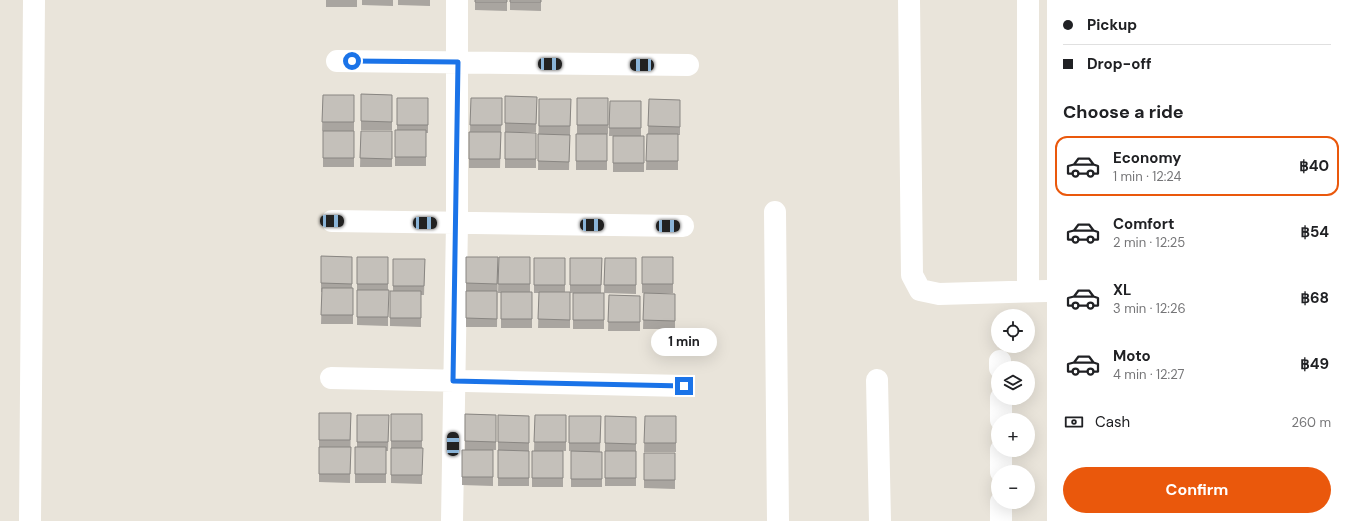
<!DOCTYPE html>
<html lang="en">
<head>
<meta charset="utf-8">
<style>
  body { margin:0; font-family:"DM Sans",sans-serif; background:#f2f2f2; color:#202124; height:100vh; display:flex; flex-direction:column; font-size:15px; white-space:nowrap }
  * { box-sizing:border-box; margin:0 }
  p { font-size:13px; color:#757577 }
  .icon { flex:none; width:22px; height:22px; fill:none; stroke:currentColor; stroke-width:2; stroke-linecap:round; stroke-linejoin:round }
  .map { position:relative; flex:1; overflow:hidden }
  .drawer { display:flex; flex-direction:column; background:#fff; width:300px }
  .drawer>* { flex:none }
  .hud { display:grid; align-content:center; height:88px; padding:0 16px; background:#fff }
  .fabs { position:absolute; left:991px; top:309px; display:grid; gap:8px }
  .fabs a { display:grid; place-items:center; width:44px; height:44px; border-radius:50%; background:#fff; box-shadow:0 4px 16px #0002; font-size:20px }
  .end { position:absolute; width:18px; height:18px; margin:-9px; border:5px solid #1a73e8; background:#fff; box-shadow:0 0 0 2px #fff }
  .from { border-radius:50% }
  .bubble { position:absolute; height:28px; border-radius:14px; background:#fff; box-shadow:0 4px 16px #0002; font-size:13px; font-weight:700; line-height:28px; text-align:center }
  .car { position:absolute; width:12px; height:24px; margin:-12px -6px; border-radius:5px; box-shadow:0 0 3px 1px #0007; background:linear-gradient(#222 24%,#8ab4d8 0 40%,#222 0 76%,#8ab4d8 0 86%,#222 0) }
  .hud b { display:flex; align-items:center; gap:14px; height:38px; font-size:15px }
  .hud b+b { border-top:1px solid #e0e0e0 }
  .hud i { width:10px; height:10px; background:#202124 }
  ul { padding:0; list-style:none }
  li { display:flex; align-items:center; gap:12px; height:60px; margin:0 8px 6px; padding:0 8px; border:2px solid transparent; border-radius:12px }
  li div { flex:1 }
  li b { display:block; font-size:15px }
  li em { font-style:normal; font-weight:700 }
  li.on { border-color:#ea580c }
  li>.icon { width:36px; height:36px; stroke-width:1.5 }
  h2 { padding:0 16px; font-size:18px; line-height:48px }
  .pay { display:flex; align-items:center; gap:10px; height:44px; padding:0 16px; font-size:15px }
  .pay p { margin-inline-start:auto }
  .button { display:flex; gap:8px; margin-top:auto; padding:8px 16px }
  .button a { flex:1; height:46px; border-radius:24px; background:#ea580c; color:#fff; font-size:16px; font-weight:700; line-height:46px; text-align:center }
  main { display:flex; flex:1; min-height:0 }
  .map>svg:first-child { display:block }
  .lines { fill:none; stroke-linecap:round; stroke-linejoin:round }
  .minor { stroke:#fff; stroke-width:22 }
  .wall { fill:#a9a5a0 }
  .building { fill:#c4c0ba; stroke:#898682 }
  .route { stroke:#1a73e8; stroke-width:5 }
</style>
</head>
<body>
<main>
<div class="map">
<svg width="1047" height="521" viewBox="0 0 1047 521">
  <rect width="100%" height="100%" fill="#e9e4da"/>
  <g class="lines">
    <path class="minor" d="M909,0L912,275L920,290L939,294L1047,291
      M337,61L688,65
      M775,212L778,521
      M332,221L683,226
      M1028,291V0
      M1000,361V368
      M331,378L684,386
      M877,380L880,521
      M1001,398V420
      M1001,472V450
      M1001,502V521
      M30,521L34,0
      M452,521L457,223V0"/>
  </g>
  <path class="wall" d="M326,0H357V7H326Z
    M362,0H393V6L362,5Z
    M398,0H430V6L398,5Z
    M475,0H507V11L475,10Z
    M510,0H541V11L510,10Z
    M361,94L392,95V130H361Z
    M323,95H354V131H322Z
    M505,96L537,97L536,132H505Z
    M397,98H428V133H426V166H395V130H397Z
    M471,98H502L500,168H469V132H470Z
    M577,98H608V134H577Z
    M539,99H571L570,135L551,134L570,135L569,170H538Z
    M649,99L680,100V135H678V170H646L647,134H648Z
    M610,101H641V136H644V172H613V136H609Z
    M323,131H354V167H323Z
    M361,131H392V167H360Z
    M505,132L536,133V168H505Z
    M576,134H607V170H576Z
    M321,256L352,257V288H353V324H321L322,292H321Z
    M357,257H388V326L357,325Z
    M466,257H498L497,327H466Z
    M499,257H530V292H532V328H501V293H498Z
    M642,257H673V293H642Z
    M534,258H565V292H570V328H538L539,293H534Z
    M570,258H602L601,293H604V329H573V293H570Z
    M605,258H636V294L604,293Z
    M393,259H425L424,295H421V327L390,326V291H393Z
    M644,293L675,294V329H643Z
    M609,295L640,296V331H608Z
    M319,413H351L350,483L319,482Z
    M391,414H422V484L391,483Z
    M465,414L496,415V450H493V486L462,485V450H465Z
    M357,415H389L388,451H386V483H355V447H357Z
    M498,415L529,416V486H498Z
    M535,415H566V451H563V487H532V451H534Z
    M569,416H601L600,452L569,451Z
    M605,416L636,417V486H605Z
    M645,416H676V452H644Z
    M571,451L602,452V487H571Z
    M644,453H675V489L644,488Z"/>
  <path class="building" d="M475,0H507V2H475Z
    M510,0H541V2H510Z
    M361,94L392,95V122L361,121Z
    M323,95H354V122H322Z
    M505,96L537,97L536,124L505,123Z
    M397,98H428V125H397Z
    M471,98H502V125H470Z
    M577,98H608V125H577Z
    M539,99H571L570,126H539Z
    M649,99L680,100V127L648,126Z
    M610,101H641V128H609Z
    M395,130H426V157H395Z
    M323,131H354V158H323Z
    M361,131H392V159L360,158Z
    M469,132H501L500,159H469Z
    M505,132L536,133V159H505Z
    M538,134L570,135L569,162L538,161Z
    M576,134H607V161H576Z
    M647,134H678V161H646Z
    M613,136H644V163H613Z
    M321,256L352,257V284L321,283Z
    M357,257H388V284H357Z
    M466,257H498L497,284L466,283Z
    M499,257H530V284H498Z
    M642,257H673V284H642Z
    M534,258H565V285H534Z
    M570,258H602L601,285H570Z
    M605,258H636V285H604Z
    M393,259H425L424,286H393Z
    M322,288H353V315H321Z
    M357,290H389L388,317H357Z
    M390,291H421V318H390Z
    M466,291H497V319L466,318Z
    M501,292H532V319H501Z
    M539,292H570V320L538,319Z
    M573,293H604V320H573Z
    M644,293L675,294V321L643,320Z
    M609,295L640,296V322H608Z
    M319,413H351L350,440H319Z
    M391,414H422V441H391Z
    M465,414L496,415V442L465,441Z
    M357,415H389L388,442H357Z
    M498,415L529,416V443L498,442Z
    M535,415H566V442H534Z
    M569,416H601L600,443H569Z
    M605,416L636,417V444L605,443Z
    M645,416H676V443H644Z
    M319,447H351L350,474H319Z
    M355,447H386V474H355Z
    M391,448H423L422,475H391Z
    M462,450H493V477H462Z
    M498,450L529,451V478H498Z
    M532,451H563V478H532Z
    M571,451L602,452V479H571Z
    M605,451H636V478H605Z
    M644,453H675V480H644Z"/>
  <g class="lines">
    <path class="route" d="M352,61L458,62L453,381L684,386"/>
  </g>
</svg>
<div class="fabs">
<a><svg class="icon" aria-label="locate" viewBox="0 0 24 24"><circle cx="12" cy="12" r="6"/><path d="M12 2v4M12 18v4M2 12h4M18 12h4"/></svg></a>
<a><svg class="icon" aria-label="layers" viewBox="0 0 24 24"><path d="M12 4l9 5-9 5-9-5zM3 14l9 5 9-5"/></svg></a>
<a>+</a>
<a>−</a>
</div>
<i class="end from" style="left:352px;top:61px"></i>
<i class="end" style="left:684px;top:386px"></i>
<div class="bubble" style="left:651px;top:328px;width:66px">1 min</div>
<i class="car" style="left:550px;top:64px;rotate:91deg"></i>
<i class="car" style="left:642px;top:65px;rotate:271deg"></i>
<i class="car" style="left:332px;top:221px;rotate:91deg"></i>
<i class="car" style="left:425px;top:223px;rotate:91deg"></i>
<i class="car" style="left:592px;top:225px;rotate:91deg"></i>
<i class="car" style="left:668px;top:226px;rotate:90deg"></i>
<i class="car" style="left:453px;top:444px;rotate:0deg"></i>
</div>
<section class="drawer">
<div class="hud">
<b><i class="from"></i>Pickup</b>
<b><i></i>Drop-off</b>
</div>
<h2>Choose a ride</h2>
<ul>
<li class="on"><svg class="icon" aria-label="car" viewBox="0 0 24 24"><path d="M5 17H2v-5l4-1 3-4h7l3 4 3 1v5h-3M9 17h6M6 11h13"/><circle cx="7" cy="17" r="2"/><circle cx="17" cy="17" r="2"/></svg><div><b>Economy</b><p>1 min · 12:24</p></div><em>฿40</em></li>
<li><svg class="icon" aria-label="car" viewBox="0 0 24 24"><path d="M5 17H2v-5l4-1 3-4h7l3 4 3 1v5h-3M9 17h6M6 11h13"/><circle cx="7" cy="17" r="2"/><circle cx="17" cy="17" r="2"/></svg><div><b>Comfort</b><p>2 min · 12:25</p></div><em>฿54</em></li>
<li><svg class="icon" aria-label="car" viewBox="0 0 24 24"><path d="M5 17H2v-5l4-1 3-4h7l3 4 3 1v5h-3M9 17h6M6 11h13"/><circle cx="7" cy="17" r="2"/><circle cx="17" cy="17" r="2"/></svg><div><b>XL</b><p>3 min · 12:26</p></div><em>฿68</em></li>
<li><svg class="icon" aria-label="car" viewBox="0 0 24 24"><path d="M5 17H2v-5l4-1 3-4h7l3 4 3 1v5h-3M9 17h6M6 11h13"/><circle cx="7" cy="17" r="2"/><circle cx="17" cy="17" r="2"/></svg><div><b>Moto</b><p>4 min · 12:27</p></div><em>฿49</em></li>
</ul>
<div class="pay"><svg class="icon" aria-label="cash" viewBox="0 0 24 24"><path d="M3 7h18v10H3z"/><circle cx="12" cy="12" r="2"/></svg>Cash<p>260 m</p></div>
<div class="button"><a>Confirm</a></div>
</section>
</main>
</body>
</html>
